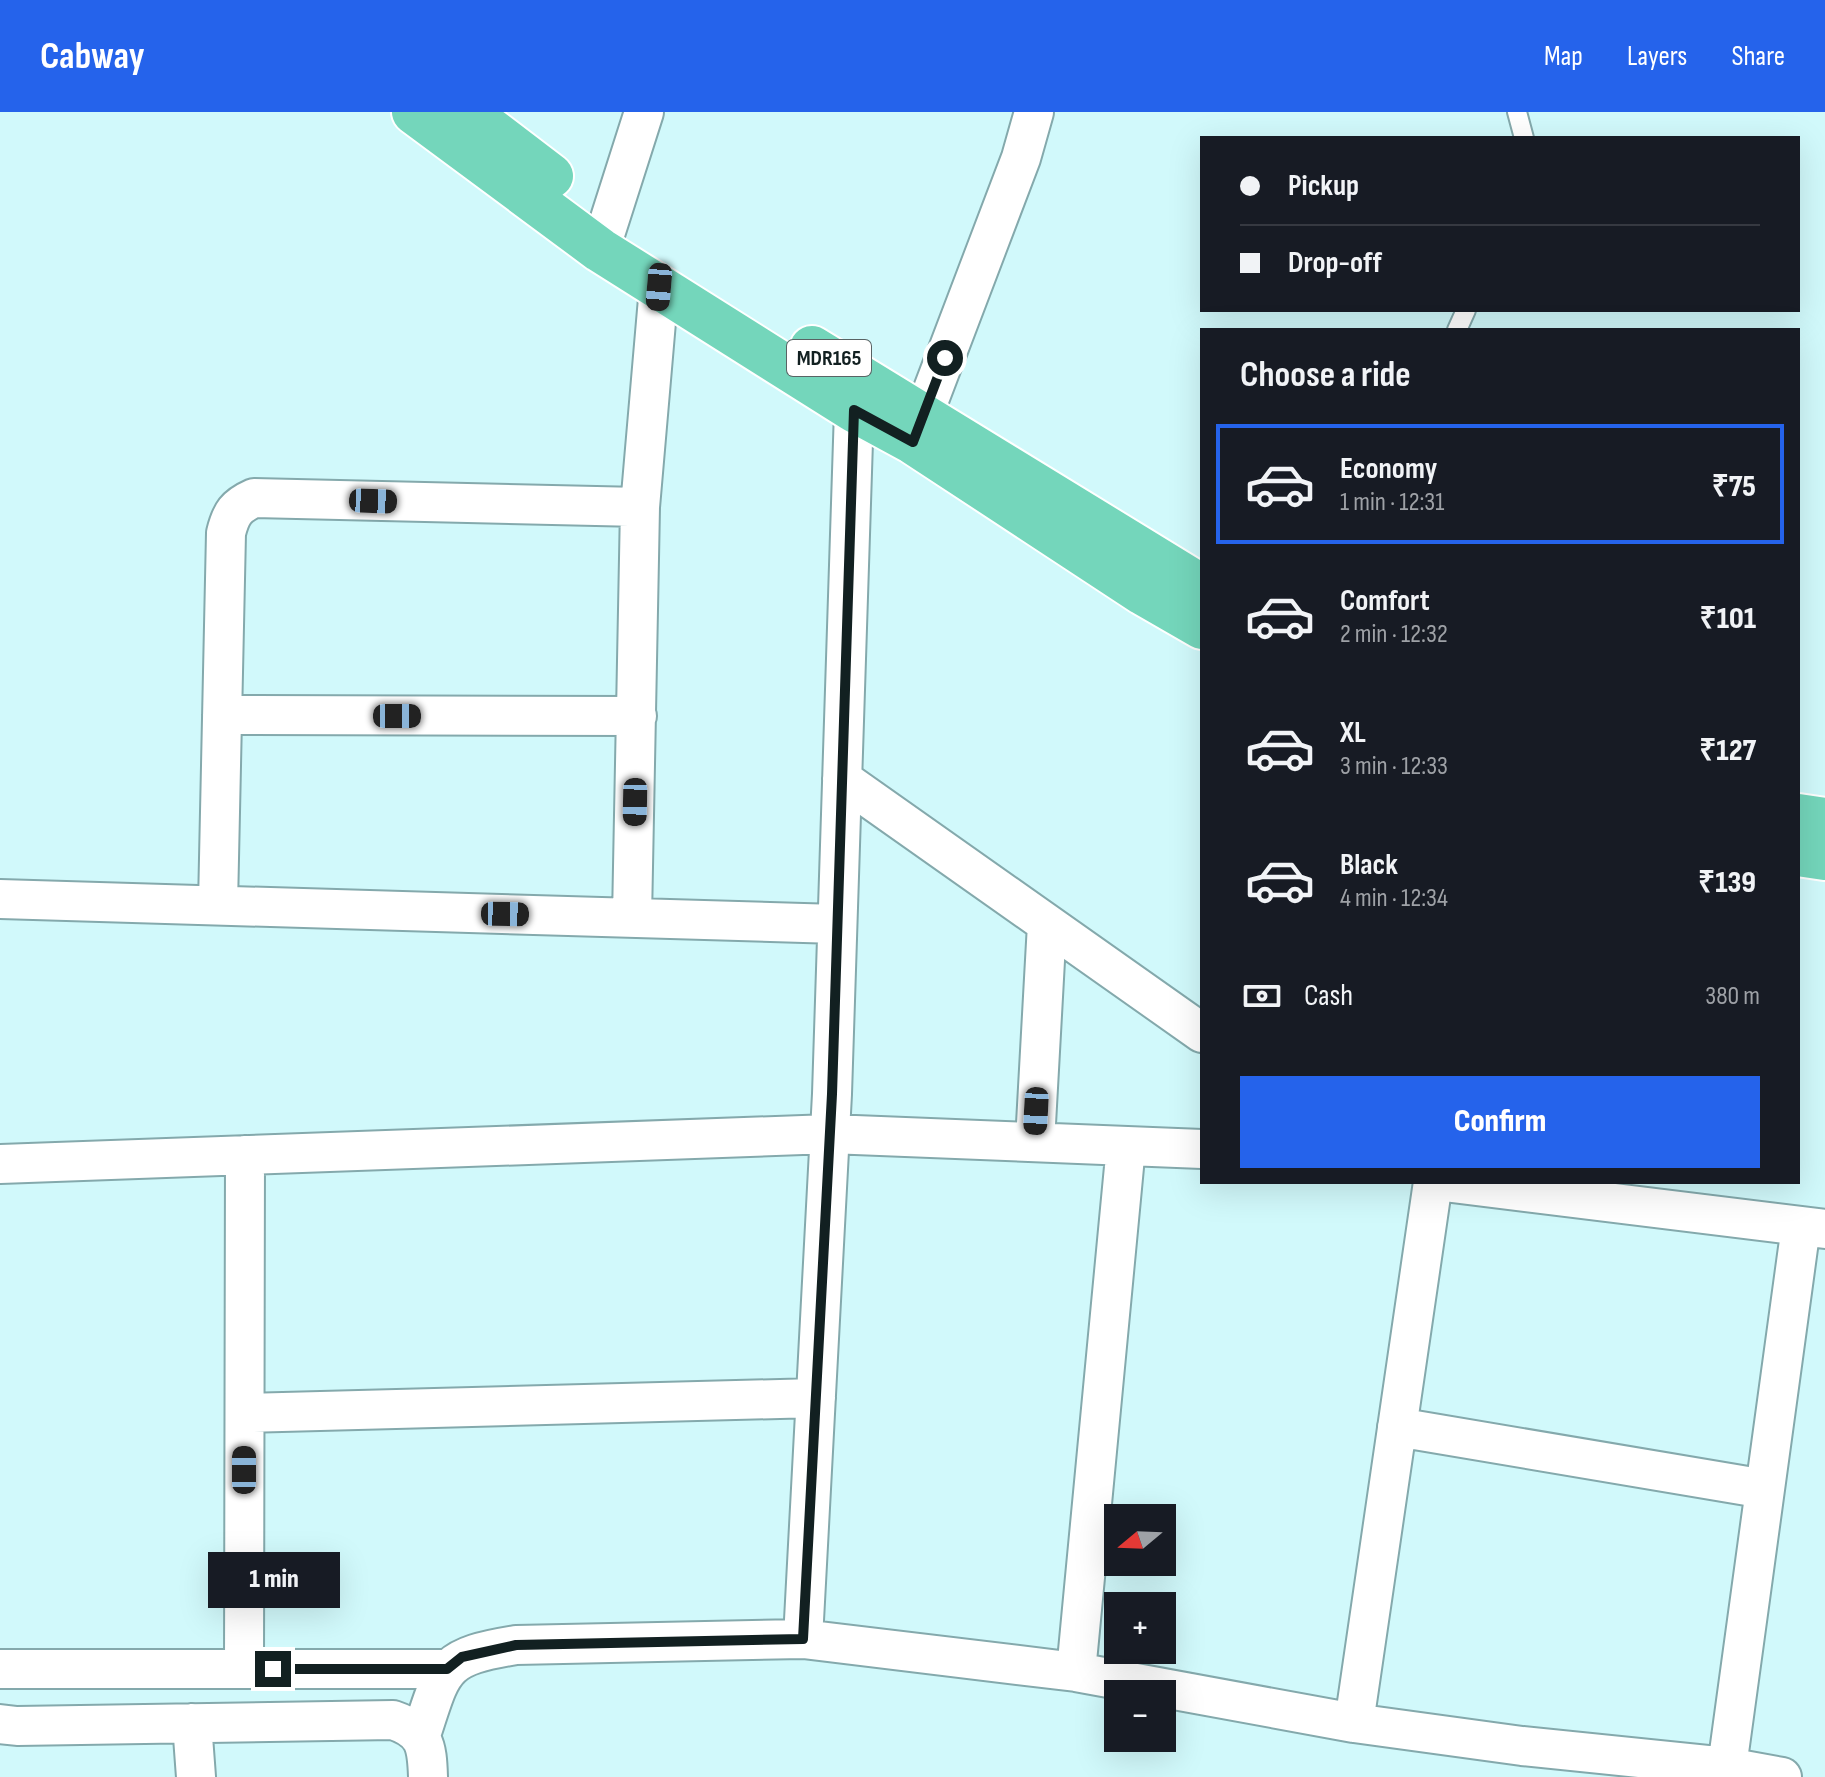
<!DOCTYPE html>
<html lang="en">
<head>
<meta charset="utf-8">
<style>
  body { margin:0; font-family:"Sofia Sans Condensed",sans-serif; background:#242831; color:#f1f3f6; height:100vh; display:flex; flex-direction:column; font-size:30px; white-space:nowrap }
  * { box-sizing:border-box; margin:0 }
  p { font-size:26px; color:#9ea1a6 }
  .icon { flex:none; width:44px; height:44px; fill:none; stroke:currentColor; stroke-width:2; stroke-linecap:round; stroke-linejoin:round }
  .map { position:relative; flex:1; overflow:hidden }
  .side { position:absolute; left:1200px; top:216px; width:600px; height:856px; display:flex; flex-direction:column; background:#171b24; border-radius:0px; box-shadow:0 8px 32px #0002 }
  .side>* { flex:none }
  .guide { position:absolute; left:1200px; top:24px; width:600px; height:176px; border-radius:0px; box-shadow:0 8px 32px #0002; display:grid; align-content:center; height:176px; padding:0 40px; background:#171b24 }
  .needle { width:52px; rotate:251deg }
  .fabs { position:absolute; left:1104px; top:1392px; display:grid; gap:16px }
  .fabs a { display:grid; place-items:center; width:72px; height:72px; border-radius:0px; background:#171b24; box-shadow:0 8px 32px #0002; font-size:40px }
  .end { position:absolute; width:36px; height:36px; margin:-18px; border:10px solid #122021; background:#fff; box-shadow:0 0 0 4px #fff }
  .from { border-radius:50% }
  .bubble { position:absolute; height:56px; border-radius:0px; background:#171b24; box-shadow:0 8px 32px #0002; font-size:26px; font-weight:800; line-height:56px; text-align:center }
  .car { position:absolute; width:24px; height:48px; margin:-24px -12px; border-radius:10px; box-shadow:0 0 6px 2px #0007; background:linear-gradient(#222 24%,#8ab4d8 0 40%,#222 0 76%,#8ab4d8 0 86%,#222 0) }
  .guide b { display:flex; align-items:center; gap:28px; height:76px; font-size:30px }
  .guide b+b { border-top:2px solid #363941 }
  .guide i { width:20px; height:20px; background:#f1f3f6 }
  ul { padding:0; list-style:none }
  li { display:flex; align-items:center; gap:24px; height:120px; margin:0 16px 12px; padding:0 24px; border:4px solid transparent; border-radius:0px }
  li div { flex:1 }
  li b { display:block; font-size:30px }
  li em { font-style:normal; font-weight:800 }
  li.selected { border-color:#2563eb }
  li>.icon { width:72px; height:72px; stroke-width:1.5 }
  h2 { padding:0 40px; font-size:36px; line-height:96px }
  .pay { display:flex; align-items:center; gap:20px; height:88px; padding:0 40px; font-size:30px }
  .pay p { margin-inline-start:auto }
  .cta { display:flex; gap:16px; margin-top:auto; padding:16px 40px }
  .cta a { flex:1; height:92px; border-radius:0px; background:#2563eb; color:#fff; font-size:32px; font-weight:800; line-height:92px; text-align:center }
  header { display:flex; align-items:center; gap:48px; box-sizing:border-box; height:112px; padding:0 40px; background:#2563eb; color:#fff }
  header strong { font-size:38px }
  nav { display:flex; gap:44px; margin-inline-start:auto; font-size:28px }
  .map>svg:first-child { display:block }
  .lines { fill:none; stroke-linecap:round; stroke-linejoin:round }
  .lane-casing { stroke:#84a9ac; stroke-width:22 }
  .street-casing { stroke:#84a9ac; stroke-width:42 }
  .primary-casing { stroke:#fff; stroke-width:48 }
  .lane { stroke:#fff; stroke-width:18 }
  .street { stroke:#fff; stroke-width:38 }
  .primary { stroke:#74d6bb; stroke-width:44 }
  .route { stroke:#122021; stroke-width:10 }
  .labels { text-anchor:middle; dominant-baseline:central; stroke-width:6; stroke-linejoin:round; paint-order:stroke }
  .shield { fill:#fff; stroke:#596364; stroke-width:2 }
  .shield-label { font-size:22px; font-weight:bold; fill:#122021 }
</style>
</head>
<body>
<header>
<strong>Cabway</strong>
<nav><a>Map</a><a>Layers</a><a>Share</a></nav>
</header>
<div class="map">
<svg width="1825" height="1665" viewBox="0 0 1825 1665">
  <rect width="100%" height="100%" fill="#d1f9fb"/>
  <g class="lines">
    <g class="lane-casing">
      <path id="lane" d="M1517,0L1524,26
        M1457,218L1466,198"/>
    </g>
    <g class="street-casing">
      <path id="street" d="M600,138L644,0
        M913,330L1021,46L1034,0
        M222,603L637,604
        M842,667L1202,921
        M0,787L837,812
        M218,793L226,421C231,401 236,394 254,386L640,395
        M632,806L640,395L659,175
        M1035,1030L1047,812
        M0,1052L830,1022L1202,1037
        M1444,1070L1825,1117
        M245,1301L816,1286
        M1397,1315L1765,1377
        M803,1527L832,982L854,298
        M0,1557H447
        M244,1557L245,1043
        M1076,1560L1126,1034
        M192,1611L196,1665
        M1354,1611L1433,1070
        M0,1612L17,1614L393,1608C425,1619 427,1633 428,1665
        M421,1623C443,1556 441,1545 516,1533L803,1527L1076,1560L1354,1611L1522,1634L1727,1655L1782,1665
        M1727,1655L1801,1114"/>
    </g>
    <g class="primary-casing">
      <path id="primary" d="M414,0L600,138L854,298L913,330L1143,481L1202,515
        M467,0L551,64
        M812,236L1202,475
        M1798,704L1825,708
        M1798,742L1825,746"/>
    </g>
    <use href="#lane" class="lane"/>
    <use href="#street" class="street"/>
    <use href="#primary" class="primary"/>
  </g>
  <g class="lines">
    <path class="route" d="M273,1557H447L462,1545L516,1533L803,1527L832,982L854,298L913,330L945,246"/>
  </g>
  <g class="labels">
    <rect class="shield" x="787" y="228" width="84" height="36" rx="6"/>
    <g class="shield-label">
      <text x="829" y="246">MDR165</text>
    </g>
  </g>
</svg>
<div class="fabs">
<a><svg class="needle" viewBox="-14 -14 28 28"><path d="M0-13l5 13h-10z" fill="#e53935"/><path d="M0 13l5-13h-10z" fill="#9ea1a6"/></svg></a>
<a>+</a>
<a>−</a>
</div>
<i class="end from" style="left:945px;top:246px"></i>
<i class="end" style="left:273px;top:1557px"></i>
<div class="bubble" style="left:208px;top:1440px;width:132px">1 min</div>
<i class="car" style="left:659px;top:175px;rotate:185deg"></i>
<i class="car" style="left:373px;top:389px;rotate:92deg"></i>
<i class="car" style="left:397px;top:604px;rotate:90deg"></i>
<i class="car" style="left:635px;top:690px;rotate:181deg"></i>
<i class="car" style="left:505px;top:802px;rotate:91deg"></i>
<i class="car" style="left:1036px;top:999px;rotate:183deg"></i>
<i class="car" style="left:244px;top:1358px;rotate:0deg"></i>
<div class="guide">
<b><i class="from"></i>Pickup</b>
<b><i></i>Drop-off</b>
</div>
<section class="side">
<h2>Choose a ride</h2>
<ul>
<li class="selected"><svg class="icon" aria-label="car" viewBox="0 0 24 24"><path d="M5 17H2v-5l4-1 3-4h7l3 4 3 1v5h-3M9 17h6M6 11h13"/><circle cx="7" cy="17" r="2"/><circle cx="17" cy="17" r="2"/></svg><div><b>Economy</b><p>1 min · 12:31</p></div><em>₹75</em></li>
<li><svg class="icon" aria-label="car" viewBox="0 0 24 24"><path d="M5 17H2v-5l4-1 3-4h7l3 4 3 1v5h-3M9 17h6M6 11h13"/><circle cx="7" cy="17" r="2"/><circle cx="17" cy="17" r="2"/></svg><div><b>Comfort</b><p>2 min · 12:32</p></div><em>₹101</em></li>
<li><svg class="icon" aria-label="car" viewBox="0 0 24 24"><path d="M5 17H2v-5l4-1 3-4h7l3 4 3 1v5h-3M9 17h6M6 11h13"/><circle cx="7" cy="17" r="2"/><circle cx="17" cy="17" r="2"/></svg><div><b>XL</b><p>3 min · 12:33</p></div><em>₹127</em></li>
<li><svg class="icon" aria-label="car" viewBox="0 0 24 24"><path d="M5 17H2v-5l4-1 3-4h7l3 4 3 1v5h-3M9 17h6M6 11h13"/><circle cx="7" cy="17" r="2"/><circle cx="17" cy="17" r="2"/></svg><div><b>Black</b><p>4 min · 12:34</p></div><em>₹139</em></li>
</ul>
<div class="pay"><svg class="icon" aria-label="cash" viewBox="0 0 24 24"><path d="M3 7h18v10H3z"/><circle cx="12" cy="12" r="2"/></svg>Cash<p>380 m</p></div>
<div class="cta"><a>Confirm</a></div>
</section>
</div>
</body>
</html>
